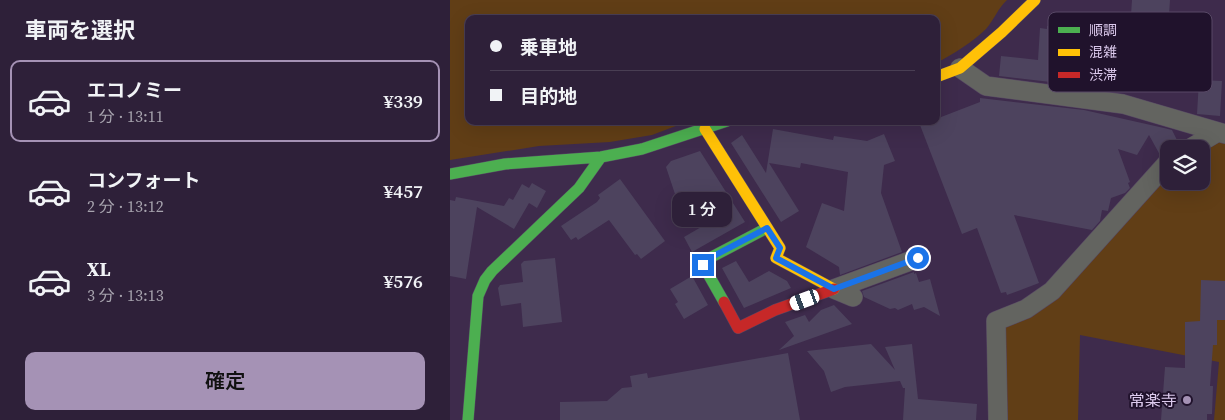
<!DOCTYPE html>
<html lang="ja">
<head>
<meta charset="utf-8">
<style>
  body { margin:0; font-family:"Source Serif 4","Noto Sans JP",serif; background:#3a2d44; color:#f1f3f6; height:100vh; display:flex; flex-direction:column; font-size:19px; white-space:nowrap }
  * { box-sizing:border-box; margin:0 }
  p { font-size:16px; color:#a7a3ae }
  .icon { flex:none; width:28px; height:28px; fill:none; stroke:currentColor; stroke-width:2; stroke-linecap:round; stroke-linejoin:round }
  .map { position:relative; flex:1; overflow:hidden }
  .side { display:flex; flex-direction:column; background:#2e2039; width:450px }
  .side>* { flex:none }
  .guide { position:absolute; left:15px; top:15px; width:475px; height:110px; border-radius:10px; box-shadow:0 5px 20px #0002,0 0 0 1px #493e53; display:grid; align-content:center; height:110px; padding:0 25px; background:#2e2039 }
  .controls { position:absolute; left:710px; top:140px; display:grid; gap:10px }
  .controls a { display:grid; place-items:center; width:50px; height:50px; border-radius:10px; background:#2e2039; box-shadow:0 5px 20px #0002,0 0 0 1px #493e53; font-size:25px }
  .end { position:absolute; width:22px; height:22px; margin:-11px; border:6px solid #1a73e8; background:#fff; box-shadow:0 0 0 2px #fff }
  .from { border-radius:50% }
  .bubble { position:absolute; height:35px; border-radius:10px; background:#2e2039; box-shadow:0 5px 20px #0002,0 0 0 1px #493e53; font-size:16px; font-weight:600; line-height:35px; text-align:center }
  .car { position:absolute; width:15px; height:30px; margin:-15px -8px; border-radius:6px; box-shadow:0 0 4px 1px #0007; background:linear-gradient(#fff 24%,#345 0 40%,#fff 0 76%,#345 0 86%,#fff 0) }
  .guide b { display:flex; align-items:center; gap:18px; height:48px; font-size:19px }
  .guide b+b { border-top:1px solid #493e53 }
  .guide i { width:12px; height:12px; background:#f1f3f6 }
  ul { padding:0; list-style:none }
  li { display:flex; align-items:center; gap:15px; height:82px; margin:0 10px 8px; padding:0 15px; border:2px solid transparent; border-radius:10px }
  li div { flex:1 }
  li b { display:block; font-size:19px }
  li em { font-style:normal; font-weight:600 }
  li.current { border-color:#a592b5 }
  li>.icon { width:45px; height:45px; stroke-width:1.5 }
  h2 { padding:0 25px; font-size:22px; line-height:60px }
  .cta { display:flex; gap:10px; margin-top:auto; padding:10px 25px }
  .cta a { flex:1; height:58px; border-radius:10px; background:#a592b5; color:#111; font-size:20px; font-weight:600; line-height:58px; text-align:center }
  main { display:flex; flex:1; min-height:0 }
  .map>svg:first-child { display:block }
  .green { fill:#613e16 }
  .building { fill:#4d435e }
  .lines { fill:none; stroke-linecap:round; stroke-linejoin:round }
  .street-casing { stroke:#564763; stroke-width:20 }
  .fast-casing { stroke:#564763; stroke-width:12 }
  .slow-casing { stroke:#564763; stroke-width:12 }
  .jam-casing { stroke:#564763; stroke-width:12 }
  .street { stroke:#636460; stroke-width:19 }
  .fast { stroke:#4caf50; stroke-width:11 }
  .slow { stroke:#ffc107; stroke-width:11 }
  .jam { stroke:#c62828; stroke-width:11 }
  .route { stroke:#1a73e8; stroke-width:6 }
  .poi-dot { fill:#a592b5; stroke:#20122c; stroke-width:2 }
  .labels { text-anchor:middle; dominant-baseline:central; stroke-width:4; stroke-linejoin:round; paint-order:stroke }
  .poi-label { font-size:16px; fill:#dccaed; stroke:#20122c; text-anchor:end }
  .key { fill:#20122c; stroke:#584966; stroke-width:1 }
  .key-label { font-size:14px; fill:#dccaed }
</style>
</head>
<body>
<main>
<section class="side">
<h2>車両を選択</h2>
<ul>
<li class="current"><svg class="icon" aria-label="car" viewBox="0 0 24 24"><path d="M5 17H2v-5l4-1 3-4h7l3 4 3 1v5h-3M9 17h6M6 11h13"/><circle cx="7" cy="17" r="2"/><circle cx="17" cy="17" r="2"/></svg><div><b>エコノミー</b><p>1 分 · 13:11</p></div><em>¥339</em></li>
<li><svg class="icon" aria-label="car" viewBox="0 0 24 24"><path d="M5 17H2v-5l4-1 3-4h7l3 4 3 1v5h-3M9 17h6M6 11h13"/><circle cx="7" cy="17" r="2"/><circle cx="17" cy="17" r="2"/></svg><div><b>コンフォート</b><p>2 分 · 13:12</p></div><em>¥457</em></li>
<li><svg class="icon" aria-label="car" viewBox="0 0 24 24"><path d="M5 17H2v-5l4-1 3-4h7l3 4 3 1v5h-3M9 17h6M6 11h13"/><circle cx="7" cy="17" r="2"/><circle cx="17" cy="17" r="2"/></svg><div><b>XL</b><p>3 分 · 13:13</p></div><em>¥576</em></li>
</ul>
<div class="cta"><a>確定</a></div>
</section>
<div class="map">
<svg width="775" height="420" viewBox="0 0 775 420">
  <rect width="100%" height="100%" fill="#3e2b4c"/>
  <path class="green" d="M0,0H557C548,8 544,20 536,29C524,41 502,55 486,63V19H19V121H239L202,135L160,142L89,146L0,160Z
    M769,139L775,141V420H764L769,362L630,335L628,420H555L553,324L585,311L719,168V181H751V149Z"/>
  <path class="building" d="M682,0H720L714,91L677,89L678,81L645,78L644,87L549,76L551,56L588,60L590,28L597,29V26L618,28L620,14L651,17L647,56L678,60Z
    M749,80L772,81L770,116L747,114Z
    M530,98L634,110L714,128L722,130L729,144L710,155L699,135L687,155L668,149L680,182L678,183L680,188L675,193L661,198L658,211L652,210L650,221L642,230L564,215L589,283L557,295L556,292L551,293L527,228L512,234L470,125L486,121V119L530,102Z
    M323,129L383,140L384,136L417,141L434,134L445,161L434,165L431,193L452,252L390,275L389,267L356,247L372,203L394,211L398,172L351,163L350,168L319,163L349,211L331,222L281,143L292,135L316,173Z
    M250,151L295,222L242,252L234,237L253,226L242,199L231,202L229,194H225L216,167L221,161Z
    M170,179L215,241L191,259L187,254L185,255L159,220L128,240L126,237L121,240L111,226L147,202L150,198L148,195Z
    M82,183L96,191L87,208L79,203L64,229L27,207L16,279L0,276V200L5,201L6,197L54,206L59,198L63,200L72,184L79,188Z
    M105,258L112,322L73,327L71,303L51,306L48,288L50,285L73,282L71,264L74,261Z
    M286,261L299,282L319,271L337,281L341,288L294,308L272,268Z
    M464,272V274L466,273L469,282L480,279L490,316L474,307L464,310L462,304L448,310L445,308L440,309L414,297L412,291Z
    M242,276L258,305L234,319L225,304L228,302L220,289Z
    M751,280L775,281V320H767V345H763L760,386H763L762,414H757V420H711L715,367L735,368V322L750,321Z
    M384,305L402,324L329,350L344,336L335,322L355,315L359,322L371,310Z
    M421,344L445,370L435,347L462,344L468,399L527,404L526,420H453L455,388H453L450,381L395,387L381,392L374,371L357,351Z
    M338,353L350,420H110V402L157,401L172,388L182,387L180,376L197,373L198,378Z"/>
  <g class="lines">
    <g class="street-casing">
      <path id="street" d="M510,68L536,86L673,104L775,134
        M739,149L766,133
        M403,297L384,289L468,258
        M548,420L546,321L576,309L602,291L719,161"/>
    </g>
    <g class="fast-casing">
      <path id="fast" d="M0,174L55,164L151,157L192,149L277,121
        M274,302L253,265L254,261L317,228
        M18,420L28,296L35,280L42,271L129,188L151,157"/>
    </g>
    <g class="slow-casing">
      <path id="slow" d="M486,77L510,68L552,32L585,0
        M255,129L330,248L326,258L384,289"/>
    </g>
    <g class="jam-casing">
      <path id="jam" d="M274,302L288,328L325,310L384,289"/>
    </g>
    <use href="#street" class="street"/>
    <use href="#fast" class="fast"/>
    <use href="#slow" class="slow"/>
    <use href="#jam" class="jam"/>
  </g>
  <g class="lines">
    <path class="route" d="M253,265L254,261L317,228L330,248L326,258L384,289L468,258"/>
  </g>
  <circle class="poi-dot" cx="737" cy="400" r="5"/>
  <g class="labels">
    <g class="poi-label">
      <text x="727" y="400">常楽寺</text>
    </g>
  </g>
  <rect x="598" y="12" width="164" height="80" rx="8" class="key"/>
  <rect x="608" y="27" width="22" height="6" fill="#4caf50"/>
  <rect x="608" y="49" width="22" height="7" fill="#ffc107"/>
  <rect x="608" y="72" width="22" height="6" fill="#c62828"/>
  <g class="key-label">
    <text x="639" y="35">順調</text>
    <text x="639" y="57">混雑</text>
    <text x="639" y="80">渋滞</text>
  </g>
</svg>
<div class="controls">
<a><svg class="icon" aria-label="layers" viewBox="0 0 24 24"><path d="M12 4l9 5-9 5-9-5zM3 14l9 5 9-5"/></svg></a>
</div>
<i class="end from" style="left:468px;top:258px"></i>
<i class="end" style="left:253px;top:265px"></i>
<div class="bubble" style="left:222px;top:192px;width:60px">1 分</div>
<i class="car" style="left:355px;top:300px;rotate:250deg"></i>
<div class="guide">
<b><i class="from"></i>乗車地</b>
<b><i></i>目的地</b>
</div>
</div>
</main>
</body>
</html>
